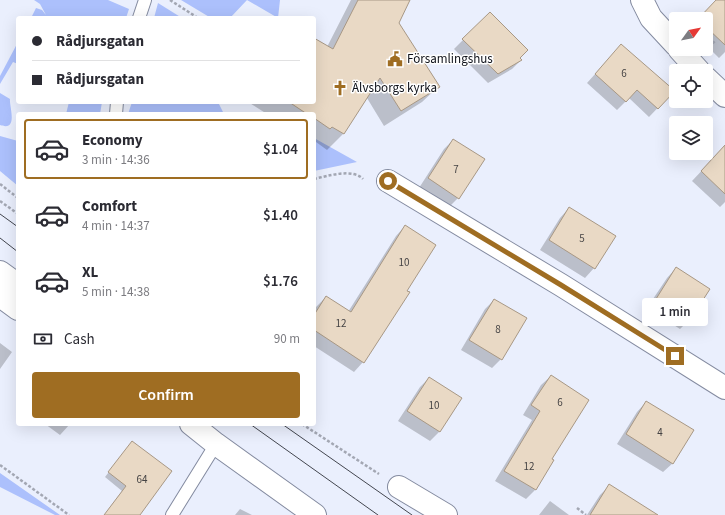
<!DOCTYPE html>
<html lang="en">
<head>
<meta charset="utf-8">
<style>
  body { margin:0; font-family:"Source Sans 3",sans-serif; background:#f7f7f7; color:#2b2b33; height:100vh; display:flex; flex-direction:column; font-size:15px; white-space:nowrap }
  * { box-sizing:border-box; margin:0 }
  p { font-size:13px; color:#7c7c81 }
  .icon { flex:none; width:22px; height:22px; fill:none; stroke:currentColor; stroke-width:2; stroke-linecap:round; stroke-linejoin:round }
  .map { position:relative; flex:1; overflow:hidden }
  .details { position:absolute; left:16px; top:112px; width:300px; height:314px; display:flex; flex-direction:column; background:#fff; border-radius:4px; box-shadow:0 4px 16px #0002 }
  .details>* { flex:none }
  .hud { position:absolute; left:16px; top:16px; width:300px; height:88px; border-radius:4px; box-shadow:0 4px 16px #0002; display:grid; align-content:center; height:88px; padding:0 16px; background:#fff }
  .needle { width:26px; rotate:57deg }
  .controls { position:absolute; left:669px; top:12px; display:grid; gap:8px }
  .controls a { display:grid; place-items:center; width:44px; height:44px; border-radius:4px; background:#fff; box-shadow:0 4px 16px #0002; font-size:20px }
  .end { position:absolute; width:18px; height:18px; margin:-9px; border:5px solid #9f6d22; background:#fff; box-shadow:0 0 0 2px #fff }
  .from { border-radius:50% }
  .bubble { position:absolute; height:28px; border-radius:4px; background:#fff; box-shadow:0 4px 16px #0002; font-size:13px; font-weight:600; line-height:28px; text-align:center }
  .hud b { display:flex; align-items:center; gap:14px; height:38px; font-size:15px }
  .hud b+b { border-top:1px solid #e1e1e2 }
  .hud i { width:10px; height:10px; background:#2b2b33 }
  ul { padding:7px 0 0; list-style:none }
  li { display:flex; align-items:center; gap:12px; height:60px; margin:0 8px 6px; padding:0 8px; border:2px solid transparent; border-radius:4px }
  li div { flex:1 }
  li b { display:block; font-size:15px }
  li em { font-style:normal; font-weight:600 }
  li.active { border-color:#9f6d22 }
  li>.icon { width:36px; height:36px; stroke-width:1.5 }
  .pay { display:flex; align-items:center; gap:10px; height:44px; padding:0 16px; font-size:15px }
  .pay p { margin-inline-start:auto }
  .action { display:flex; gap:8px; margin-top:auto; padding:8px 16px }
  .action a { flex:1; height:46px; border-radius:4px; background:#9f6d22; color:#fff; font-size:16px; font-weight:600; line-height:46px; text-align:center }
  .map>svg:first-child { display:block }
  .green { fill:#acc0fc }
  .shadow { fill:#0003 }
  .building { fill:#e9d9c5; stroke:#a89885 }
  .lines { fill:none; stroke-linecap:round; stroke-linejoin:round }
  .service-casing { stroke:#848ba0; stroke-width:14 }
  .minor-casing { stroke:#848ba0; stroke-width:24 }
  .tertiary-casing { stroke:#848ba0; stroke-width:24 }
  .path { stroke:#a3a7b3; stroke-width:2.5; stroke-dasharray:3 2; stroke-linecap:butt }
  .service { stroke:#fff; stroke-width:12 }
  .minor { stroke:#fff; stroke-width:22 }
  .tertiary { stroke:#fff; stroke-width:22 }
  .tram { stroke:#43464f; stroke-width:1 }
  .route { stroke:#9f6d22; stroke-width:5 }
  .labels { text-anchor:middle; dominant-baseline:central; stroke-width:3; stroke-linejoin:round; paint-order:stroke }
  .number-label { font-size:11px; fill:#454344 }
  .poi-label { font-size:13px; fill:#0e1119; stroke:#fff; text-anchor:start }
</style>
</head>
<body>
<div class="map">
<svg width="725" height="515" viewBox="0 0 725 515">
  <rect width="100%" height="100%" fill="#eaeffd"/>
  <path class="green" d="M34,0H108L129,9L126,18H31L36,8L42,10L46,15L40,4Z
    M181,0H247L230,18H211Z
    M247,0H280L278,18Z
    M158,3L182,18H154Z
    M18,42V52L17,54L18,55V64L13,62L0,84V76Z
    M0,93L10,99C9,106 19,132 0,125Z
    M69,102H102L100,114H66Z
    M132,102H218L224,114H128Z
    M0,136L18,141V186L0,171Z
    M314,138L357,162L314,171Z
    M0,473L60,515H55L0,487Z"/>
  <path class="shadow" d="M351,0H409L398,23L438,87L422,102L384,126L367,98L343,134L327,150L316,142L314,144V114H267L248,102H314V40L327,47Z
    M717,0H725V52L719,58L706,45V19H698Z
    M490,13L521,60L512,69L488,83L454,49Z
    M613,54L673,92L649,117L629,98L617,110L587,83Z
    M453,140L458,198L449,207L419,188L444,149Z
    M725,146V202L720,207L692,181Z
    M569,208L594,268L585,278L540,250L560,218Z
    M405,226L363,362L354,372L314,346V306L316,307L326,297L348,312L396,236Z
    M676,268L709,289L689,320L680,329L647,308L667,278Z
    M494,300L501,359L492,368L461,350L485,309Z
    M0,343L12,352L0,369Z
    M551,376L550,459L553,461L535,490L526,499L495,481L532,420L523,415L541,385Z
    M429,378L460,398L439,432L430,441L398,421L420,387Z
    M646,402L673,463L663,472L617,444L637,412Z
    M45,424H70L60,435Z
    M132,442L138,515H104L122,491L105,477Z
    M609,486L635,515H587L600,495Z
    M550,501L569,515H539Z
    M240,509L252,515H235Z"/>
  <path class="building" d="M358,0H410L399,23L440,87L401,111L380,78L344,134L332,127L330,129L314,118V114H307L289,102H314V38L333,49Z
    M716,0H725V45L706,27V19H698Z
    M490,12L528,50L520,58L522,60L498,74L462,39Z
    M621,44L675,91L658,109L637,90L626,102L595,74Z
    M453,139L485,159L459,199L428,178Z
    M725,145V194L701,171Z
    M569,207L616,236L595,269L549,240Z
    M405,225L436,245L407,291L410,292L364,363L314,330V315L326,296L351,312Z
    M676,267L710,289L690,320L656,299Z
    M494,299L527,318L502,360L469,340Z
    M551,375L589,400L552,459L554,460L536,490L504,471L540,411L531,405Z
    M429,377L462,398L440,432L407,411Z
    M646,401L694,430L673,464L626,434Z
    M132,441L172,471L140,515H104L126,486L108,472Z
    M609,484L658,515H590Z"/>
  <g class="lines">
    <g class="service-casing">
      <path id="service" d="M139,18L145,0
        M116,114L117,102
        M172,515L216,444"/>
    </g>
    <g class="minor-casing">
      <path id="minor" d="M642,0L651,18L676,45
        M679,49L699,71
        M706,78L725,96
        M388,181L561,285L725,388
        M399,487L446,515"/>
    </g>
    <g class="tertiary-casing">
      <path id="tertiary" d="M0,272L18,285
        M0,296L18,309
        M191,424L216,444L315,515"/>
    </g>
    <path class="path" d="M170,0L198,18
      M709,47L716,40
      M314,179C327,176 353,168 363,179
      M0,184L18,198
      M0,201L18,214
      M302,424L379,474
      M0,465L69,515
      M577,508L586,515"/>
    <use href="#service" class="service"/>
    <use href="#minor" class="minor"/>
    <use href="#tertiary" class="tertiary"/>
    <path class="tram" d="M0,214L18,227
      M0,238L18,252
      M250,424L378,515
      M282,424L412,515"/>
  </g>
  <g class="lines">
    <path class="route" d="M388,181L561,285L675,356"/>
  </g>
  <defs>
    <g id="civic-bare" transform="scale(1.2)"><path d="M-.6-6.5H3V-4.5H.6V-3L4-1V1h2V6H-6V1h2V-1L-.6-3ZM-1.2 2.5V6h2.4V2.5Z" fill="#9f6d22" stroke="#fff" stroke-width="2.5" paint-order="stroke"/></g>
    <g id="church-bare" transform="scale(1.2)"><path d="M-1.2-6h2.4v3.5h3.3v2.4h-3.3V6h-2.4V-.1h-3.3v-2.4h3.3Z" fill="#9f6d22" stroke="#fff" stroke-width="2.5" paint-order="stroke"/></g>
  </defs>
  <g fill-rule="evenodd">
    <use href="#civic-bare" x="395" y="59"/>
    <use href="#church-bare" x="340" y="88"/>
  </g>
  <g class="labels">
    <g class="number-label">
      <text x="624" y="73">6</text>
      <text x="456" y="169">7</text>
      <text x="582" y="238">5</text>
      <text x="404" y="262">10</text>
      <text x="341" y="323">12</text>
      <text x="498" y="329">8</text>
      <text x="560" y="402">6</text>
      <text x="434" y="405">10</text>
      <text x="660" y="432">4</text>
      <text x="529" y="466">12</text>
      <text x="142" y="479">64</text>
    </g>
    <g class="poi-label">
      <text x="407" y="59">Församlingshus</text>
      <text x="352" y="88">Älvsborgs kyrka</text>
    </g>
  </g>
</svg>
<div class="controls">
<a><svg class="needle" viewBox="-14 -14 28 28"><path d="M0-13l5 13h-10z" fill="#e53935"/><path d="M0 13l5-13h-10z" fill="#7c7c81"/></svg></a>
<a><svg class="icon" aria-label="locate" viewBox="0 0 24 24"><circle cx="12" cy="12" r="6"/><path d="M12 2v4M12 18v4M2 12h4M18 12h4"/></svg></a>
<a><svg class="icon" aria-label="layers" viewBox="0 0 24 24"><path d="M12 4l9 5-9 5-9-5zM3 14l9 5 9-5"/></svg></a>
</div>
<i class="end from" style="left:388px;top:181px"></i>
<i class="end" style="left:675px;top:356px"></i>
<div class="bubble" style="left:642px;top:298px;width:66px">1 min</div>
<div class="hud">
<b><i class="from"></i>Rådjursgatan</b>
<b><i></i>Rådjursgatan</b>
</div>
<section class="details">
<ul>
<li class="active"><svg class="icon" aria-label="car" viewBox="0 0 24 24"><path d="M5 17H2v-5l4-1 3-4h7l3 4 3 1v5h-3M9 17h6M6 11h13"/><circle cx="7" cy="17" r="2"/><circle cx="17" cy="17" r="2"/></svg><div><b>Economy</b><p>3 min · 14:36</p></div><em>$1.04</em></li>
<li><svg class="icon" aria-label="car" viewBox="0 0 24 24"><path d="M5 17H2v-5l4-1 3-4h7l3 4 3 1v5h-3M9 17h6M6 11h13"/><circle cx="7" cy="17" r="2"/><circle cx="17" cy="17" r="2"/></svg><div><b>Comfort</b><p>4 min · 14:37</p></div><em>$1.40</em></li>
<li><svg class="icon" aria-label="car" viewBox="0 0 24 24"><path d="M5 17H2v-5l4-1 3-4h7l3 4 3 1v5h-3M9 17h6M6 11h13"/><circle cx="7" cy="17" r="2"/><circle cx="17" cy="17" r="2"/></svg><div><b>XL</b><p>5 min · 14:38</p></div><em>$1.76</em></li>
</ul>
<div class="pay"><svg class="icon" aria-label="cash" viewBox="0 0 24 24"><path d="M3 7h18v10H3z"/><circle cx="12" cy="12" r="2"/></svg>Cash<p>90 m</p></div>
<div class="action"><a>Confirm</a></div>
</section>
</div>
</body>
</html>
